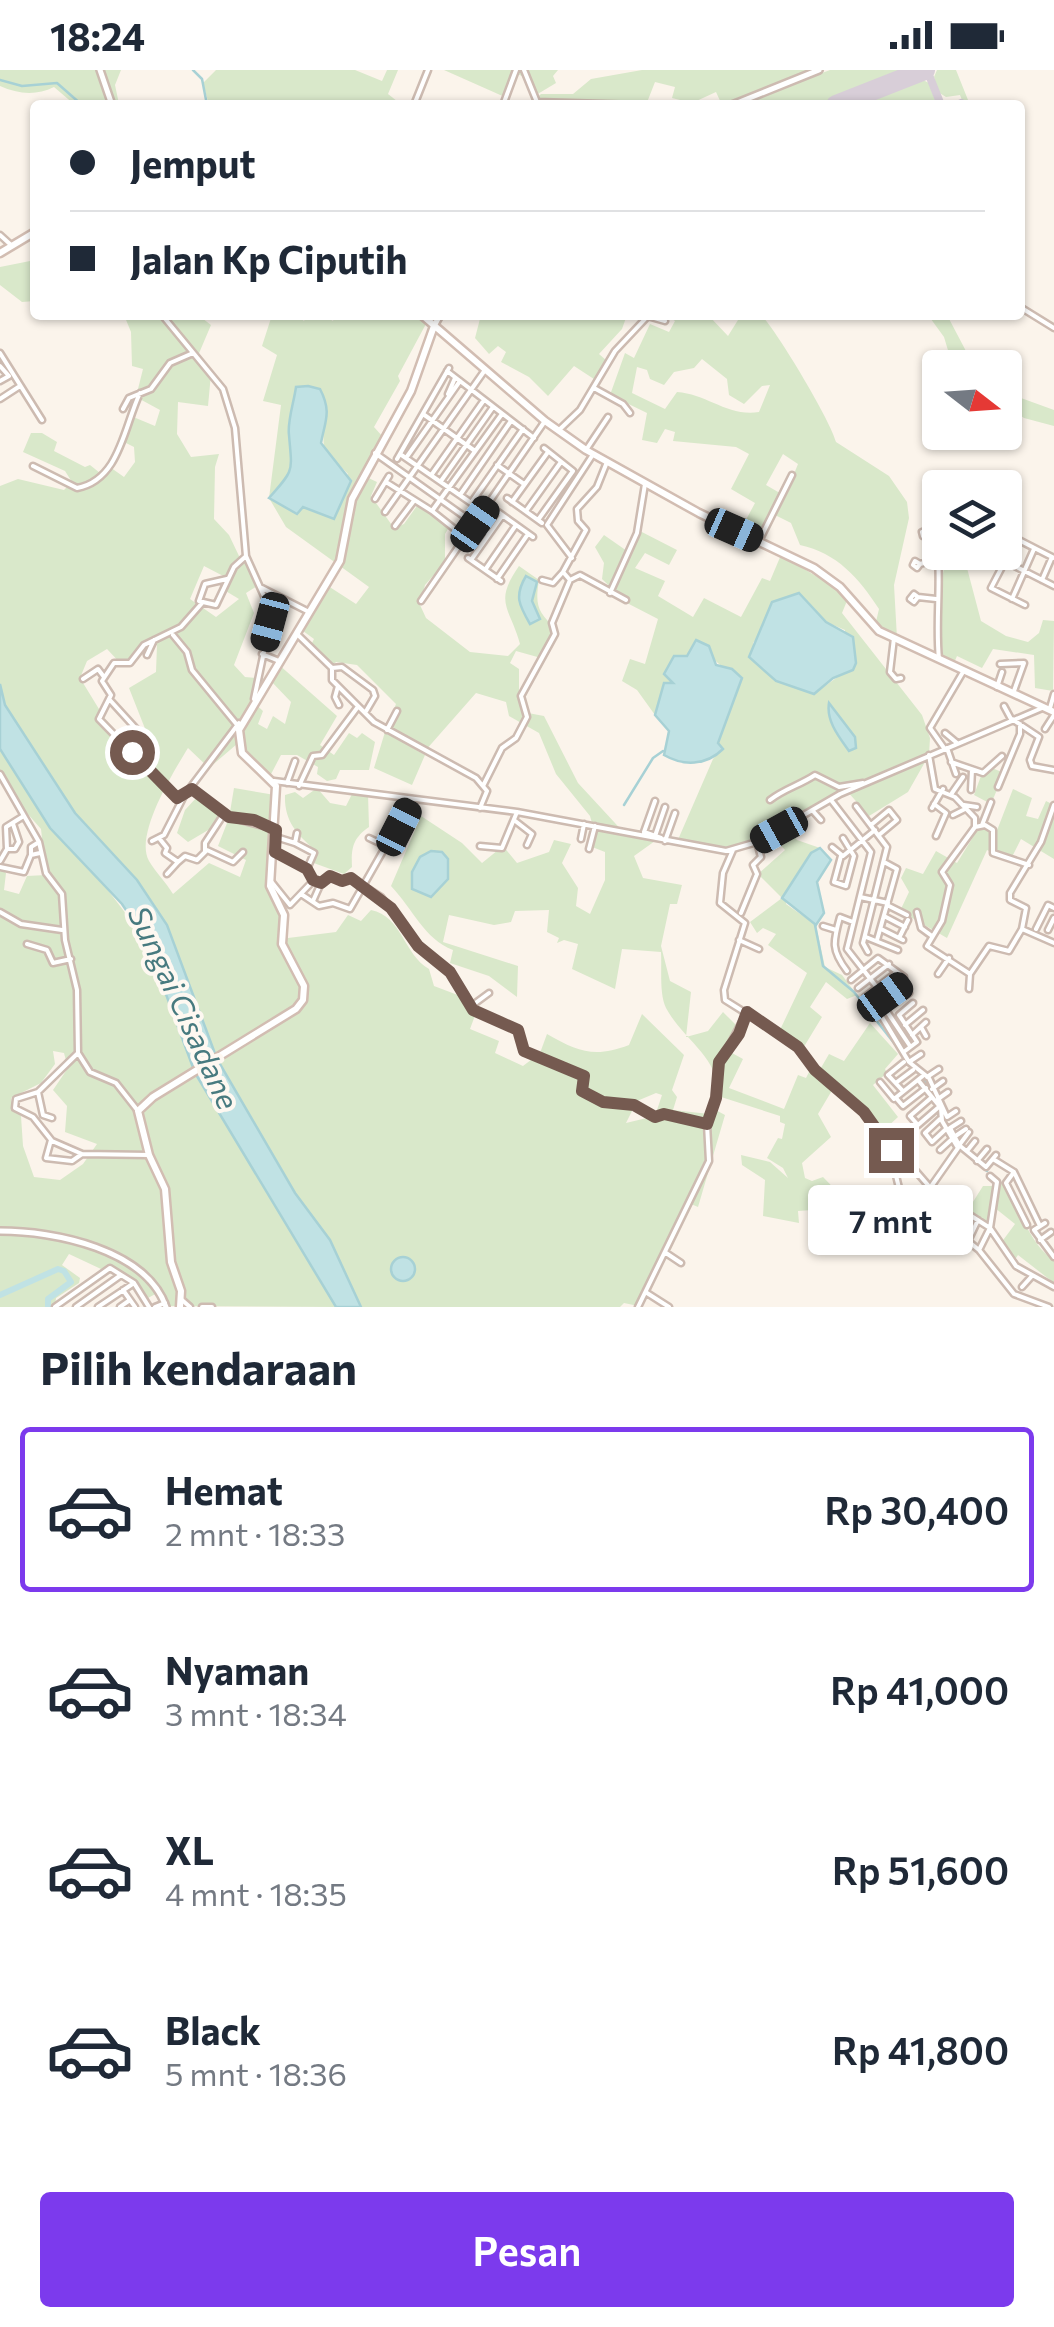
<!DOCTYPE html>
<html lang="id">
<head>
<meta charset="utf-8">
<style>
  body { margin:0; font-family:Commissioner,sans-serif; background:#f6f6f7; color:#1f2937; height:100vh; display:flex; flex-direction:column; font-size:38px; white-space:nowrap }
  * { box-sizing:border-box; margin:0 }
  p { font-size:32px; color:#747a83 }
  .icon { flex:none; width:55px; height:55px; fill:none; stroke:currentColor; stroke-width:2; stroke-linecap:round; stroke-linejoin:round }
  .map { position:relative; height:1237px; overflow:hidden }
  .sheet { display:flex; flex-direction:column; background:#fff; flex:1 }
  .sheet>* { flex:none }
  .top-card { position:absolute; left:30px; top:30px; width:995px; height:220px; border-radius:10px; box-shadow:0 2px 8px #0004; display:grid; align-content:center; height:220px; padding:0 40px; background:#fff }
  .needle { width:65px; rotate:107deg }
  .fabs { position:absolute; left:922px; top:280px; display:grid; gap:20px }
  .fabs a { display:grid; place-items:center; width:100px; height:100px; border-radius:10px; background:#fff; box-shadow:0 2px 8px #0004; font-size:50px }
  .end { position:absolute; width:45px; height:45px; margin:-22px; border:12px solid #755a50; background:#fff; box-shadow:0 0 0 5px #fff }
  .from { border-radius:50% }
  .bubble { position:absolute; height:70px; border-radius:10px; background:#fff; box-shadow:0 2px 8px #0004; font-size:32px; font-weight:600; line-height:70px; text-align:center }
  .car { position:absolute; width:30px; height:60px; margin:-30px -15px; border-radius:12px; box-shadow:0 0 8px 2px #0007; background:linear-gradient(#222 24%,#8ab4d8 0 40%,#222 0 76%,#8ab4d8 0 86%,#222 0) }
  .top-card b { display:flex; align-items:center; gap:35px; height:95px; font-size:38px }
  .top-card b+b { border-top:2px solid #e0e1e3 }
  .top-card i { width:25px; height:25px; background:#1f2937 }
  ul { padding:0; list-style:none }
  li { display:flex; align-items:center; gap:30px; height:165px; margin:0 20px 15px; padding:0 20px; border:5px solid transparent; border-radius:10px }
  li div { flex:1 }
  li b { display:block; font-size:38px }
  li em { font-style:normal; font-weight:600 }
  li.current { border-color:#7c3aed }
  li>.icon { width:90px; height:90px; stroke-width:1.5 }
  h2 { padding:0 40px; font-size:45px; line-height:120px }
  .primary-button { display:flex; gap:20px; margin-top:auto; padding:20px 40px }
  .primary-button a { flex:1; height:115px; border-radius:10px; background:#7c3aed; color:#fff; font-size:40px; font-weight:600; line-height:115px; text-align:center }
  .status { display:flex; justify-content:space-between; align-items:center; height:70px; padding:0 50px; background:#fff; direction:ltr }
  .status svg { height:28px; fill:currentColor }
  .map>svg:first-child { display:block }
  .green { fill:#d9e8ca; fill-rule:evenodd }
  .water { fill:#c0e2e4; stroke:#a7d1d5; stroke-width:2.5 }
  .lines { fill:none; stroke-linecap:round; stroke-linejoin:round }
  .stream { stroke:#a7d1d5; stroke-width:2.5 }
  .river { stroke:#c0e2e4; stroke-width:6 }
  .taxiway { stroke:#d8ced8; stroke-width:8 }
  .runway { stroke:#d8ced8; stroke-width:20 }
  .minor-casing { stroke:#cdbbb1; stroke-width:9 }
  .tertiary-casing { stroke:#cdbbb1; stroke-width:10 }
  .secondary-casing { stroke:#d2bdb2; stroke-width:11 }
  .minor { stroke:#fff; stroke-width:4 }
  .tertiary { stroke:#fff; stroke-width:5 }
  .secondary { stroke:#fff; stroke-width:6 }
  .route { stroke:#755a50; stroke-width:12 }
  .labels { text-anchor:middle; dominant-baseline:central; stroke-width:8; stroke-linejoin:round; paint-order:stroke }
  .water-label { font-size:30px; font-style:italic; fill:#477a7f; stroke:#fef8f1 }
</style>
</head>
<body>
<div class="status"><b>18:24</b><svg viewBox="0 0 49 12"><path d="M0 12V9h3v3zM5 12V6h3v6zM10 12V3h3v9zM15 12V0h3v12zM26 1h20v11H26zM47 4h2v5h-2z"/></svg></div>
<div class="map">
<svg width="1054" height="1237" viewBox="0 0 1054 1237">
  <rect width="100%" height="100%" fill="#fbf4eb"/>
  <path class="green" d="M0,0H121L115,15L119,34L75,35L54,17C36,26 18,24 0,16Z
    M216,0H355L382,11L387,0H398L388,24L402,35H209L203,13Z
    M444,0H558L553,6L556,13L531,28L527,8L517,4L507,28Z
    M642,0H814L728,35H722L716,22L692,33L672,28L675,17L655,12L646,35H537L533,31L541,24H573L591,9Z
    M830,0H915L826,35H738Z
    M937,0H956L970,35H964L960,25L946,27L938,22L934,7Z
    M917,7L929,13L937,35H845Z
    M35,190V231L22,232L0,215V197Z
    M124,245H198L211,255L197,288L211,304L208,336L178,332L177,364L191,387L219,384L215,397L214,449L229,465L239,486L247,485L259,515L246,523L254,543L234,595L245,607L269,609L278,594L337,646L320,675L334,685L349,663L357,668L362,663L375,672L369,700H340L336,709L327,711L317,704L318,697L297,685H281L269,708L240,683L237,674L209,698L188,678C174,701 134,765 149,791C156,803 166,812 173,824L209,793L240,807L246,790L218,776L229,748L234,718L275,725L270,815L282,835L280,869L336,862L348,845L361,851L371,840C402,846 404,885 429,899L434,916L463,927L477,940L470,959L499,971L495,983L523,996L540,983L547,964C578,982 595,988 629,975L642,944L684,985L672,1020L677,1027L673,1040L709,1044L712,1038L725,1045L698,1137L691,1134L639,1232L643,1237L624,1233L620,1237H361L330,1170L295,1124L217,989L167,855L152,831L75,743L5,635L0,614V416L18,409L64,420L72,412L65,401L23,382L31,363H42L57,372L54,381L85,397L90,395L100,403L107,395L124,407L135,392L134,377L124,372L131,346L155,356L160,340L136,327L143,299L132,296L131,262ZM204,496L229,509L224,520L239,529L216,547L190,529ZM157,575L156,602L129,618L157,689L144,699L121,675L80,608L87,591L107,579L122,595L136,581ZM269,609L291,632L285,654L273,646L267,659L258,654L263,641L252,631ZM656,1023L662,1025L655,1046L626,1053L637,1031Z
    M272,245H297L304,251L307,245H323L333,251L335,245H419L427,252L398,306L400,311L374,357L383,367L362,405L377,412L371,426L394,458L404,454L419,433L451,454L445,464V492L425,515L420,535L426,548L470,582L508,586L520,574C510,537 493,533 519,496L539,510C535,534 537,543 557,559L541,588L516,581L510,593L519,599V634L528,643L544,646L578,713L627,766L655,771L634,786L643,808L682,815L677,834H670L661,876L670,911L691,922L686,967L708,961L723,942L743,962L732,983L743,989L729,1018L784,1039L798,1005L806,1008L811,998L818,1003L829,984L844,991L870,953L898,984L885,999L887,1003L873,1015L898,1047L884,1060L878,1055L873,1059L856,1033L834,1017L818,1044L831,1067L802,1093L805,1108L812,1111L823,1107L854,1139L832,1151L812,1140L798,1141L799,1153L763,1146L765,1110L742,1095L741,1085L770,1092L788,1108L783,1098L767,1088L778,1068L782,1069L785,1054L780,1052V1046L718,1026C720,987 683,970 666,938C659,924 662,898 661,882L622,879L615,919L572,899L578,874L564,870L557,873L559,868L547,862L549,840L515,841L511,852L494,855L449,845L443,872L518,896L517,927L489,906L450,893L453,880C424,869 413,839 391,816L421,746L462,773L482,793L503,776L517,793L549,782L554,770L571,774L562,793L578,818L576,836L590,844L605,810V782L587,775L594,760L590,746L556,704L539,663L509,646L506,632L476,623L425,681L386,658L396,634L357,595L336,592L331,597L310,577L314,569L299,558L325,514L356,534L369,517L286,457L269,428L281,335L263,331L277,285L262,276ZM296,318L323,361L324,380L348,404L312,438L302,436L298,444L270,428C296,399 292,401 289,365C287,352 294,332 296,318Z
    M481,245H627L622,259L599,284L607,291L597,311L574,296L548,326L529,307L501,292L506,282L498,276L489,284L475,268Z
    M666,245L710,247L728,266L738,250L732,245H761C776,259 832,353 836,372L889,406L907,432L909,448L894,515L897,568L875,556L879,539C859,508 837,483 800,475L791,453L775,445L763,471L740,461L755,433L731,419L749,384L736,377L673,371L675,362L665,359L657,373L642,370L647,343L610,325L625,283L634,288L650,254L669,262L675,251ZM702,289L727,309L729,325L744,334L762,316L770,315L759,342C728,347 707,324 677,322L665,339L632,323L637,297L647,300L650,309L664,315L674,302L694,298ZM783,384L798,394L785,426L766,415Z
    M928,245H947L967,283L984,297H953L944,267Z
    M1005,314L1021,328L1054,340V356L1024,348L1005,335Z
    M636,459L677,480L669,495L645,483L635,498L665,511L658,526L693,547L704,528L741,547L762,508L770,511L781,485L849,526L842,543L922,645L930,668L929,685L908,722L869,746L847,721L783,754L797,770L820,778C801,788 792,814 786,834L816,855L825,897L842,905L857,925L847,929L826,912L810,937L822,947L802,980L779,962L807,903L768,875L776,864L763,858L757,863L750,852L782,828L758,804L785,780L769,762L730,784L695,780V776L677,772L713,689L722,679L718,673L725,599L712,588L687,586L665,604L674,613H664L655,645L637,620L622,611L630,589L645,594L658,549L627,533L602,509L604,493L595,477L604,465L627,481ZM812,536L826,552L845,560L843,603L814,624L776,611L753,573L763,561Z
    M944,497L967,498L981,551L1006,566L1028,572L1039,563L1043,550L1054,551L1053,621L1035,618L1034,585L993,579L982,598L957,586L954,593L943,588L939,531Z
    M385,662L425,685L412,715L374,698Z
    M0,679L146,870L195,1003L336,1237L166,1236L159,1222L148,1228L135,1210L111,1196L101,1199L69,1184L62,1195L80,1208L79,1213L56,1228L55,1237H0V799L6,803L4,820L19,824L27,806L46,805L41,759L12,726L9,712L0,708ZM53,981L64,983L68,998L53,1020L67,1036L65,1062L97,1074L83,1094L60,1110L34,1107L23,1076L21,1046L12,1038L11,1028L41,1013L55,994Z
    M985,695L1004,703L991,734L974,725Z
    M317,718L330,733L346,736L352,724H368L369,757C353,768 351,778 352,797L344,804L311,792L315,780C296,764 284,750 285,725L295,722L303,728Z
    M1013,719L1032,728L1026,746L1038,749L1046,731L1054,735V789L1021,769L1010,791L987,780L947,868L900,841L909,822L901,808L906,798L923,804L936,781L957,793L981,754L996,763Z
    M197,727L210,729L220,744V753L188,772L177,763L185,740Z
    M1000,1111C1021,1135 1027,1173 1054,1190V1213L1018,1185L1014,1191L1001,1173L1015,1154L995,1138L984,1155L966,1143L983,1116H997Z"/>
  <path class="water" d="M308,316L320,319C332,342 325,351 321,373L351,411L334,449L303,437L297,444L269,428C295,399 292,402 289,365C287,352 294,332 296,317Z
    M526,506L537,512L532,531L540,549L530,554C519,535 514,526 526,506Z
    M799,523L826,552L853,567L856,593L853,600L833,608L814,624L776,611L749,587L772,532Z
    M696,570L709,576L716,595L732,599L742,608L718,673L723,679C706,696 683,696 664,685L669,661L655,645L664,613H673L664,604L674,586H687Z
    M0,614L5,635L75,743L137,810L167,855L217,989L295,1123L330,1170L361,1237H336L195,1003L146,870L122,834L50,758L0,679Z
    M829,633L855,667L856,678L849,681C839,667 826,651 829,633Z
    M820,778L831,790L817,812L824,843L816,855L782,828L811,783Z
    M431,781L442,782L448,789V809L431,827L412,819V802L420,787Z
    M391 1199a12 12 0 1 1 24 0a12 12 0 1 1-24 0Z"/>
  <g class="lines">
    <path class="stream" d="M193,0L202,9L207,35
      M0,10L22,16L57,13L82,35
      M624,735L653,688L663,681
      M815,855L823,896L854,922L912,996
      M924,1009L936,1029
      M969,1086L987,1101"/>
    <path class="river" d="M0,1225L58,1199L64,1201L71,1212L48,1229V1237"/>
    <path class="taxiway" d="M927,0L941,35
      M957,35L961,33"/>
    <path class="runway" d="M836,35L925,0"/>
    <g class="minor-casing">
      <path id="minor" d="M524,0L537,32L637,35
        M414,35L428,0
        M503,35L516,0
        M0,165L11,175
        M1020,237L1054,258
        M162,245L223,319L235,358L246,486L272,544L254,629
        M644,245L665,251
        M0,283L42,350
        M0,296L9,306L0,311
        M447,301L534,368
        M594,318L623,334L630,343
        M448,324L455,308
        M0,329L20,316
        M123,339L129,328L151,319L170,293L193,283
        M423,344L475,381
        M559,360L580,340L615,281L647,247
        M586,380L608,347
        M375,383L489,464
        M400,384L477,437
        M406,388L460,311
        M397,389L449,298
        M497,395L524,414
        M33,396L77,418C120,410 124,356 140,323
        M432,404L484,330
        M441,411L493,337
        M386,412L432,441L502,344
        M460,425L511,351
        M507,428L542,453
        M375,429L389,406
        M512,432L548,382
        M471,433L523,359
        M432,441L466,468
        M526,441L561,392
        M385,442L485,300
        M498,442L533,467
        M930,446C946,492 934,541 939,589
        M538,450L573,401L544,378
        M395,456L413,432
        M925,461L927,464L923,466L922,462Z
        M1005,463L1054,488
        M1016,470L991,518L1025,535
        M759,471L792,405
        M987,482L1054,516
        M468,488L501,511
        M572,488L547,455L592,386
        M471,490L502,446
        M915,491L920,494L917,498L913,495Z
        M920,494L939,489
        M485,500L516,455
        M497,509L528,464
        M542,510L553,513L562,503
        M570,510L580,505L626,530
        M1042,510L1052,487
        M262,518L309,542
        M610,523L637,463L645,414
        M914,524L918,527L914,532L910,529Z
        M918,527L936,529
        M1012,529L1034,479
        M421,531L545,351
        M202,532L199,531L205,514L227,509
        M173,565L187,582L192,600L238,656
        M298,565L332,598L342,597L373,620L375,626L365,643
        M894,568L890,602L896,609L901,608
        M262,584L279,591
        M147,585L154,570
        M1000,594L1024,593L1014,621
        M332,598V610L374,652L476,708L487,721L480,738
        M83,609L98,599L104,607
        M338,616L335,627L339,635
        M997,617L1002,602
        M109,629L140,663L141,689
        M1004,636L1011,649
        M1050,638L1054,624
        M1012,649L1039,667L1030,690L1032,696L1054,700
        M1045,659L1054,645
        M387,660L397,641
        M945,663L957,673
        M944,678L930,658L963,602
        M947,678L956,704
        M929,685L935,719L955,727L975,748V757L942,802L950,815L942,851L927,876L970,904
        M951,692L983,703L1002,686
        M0,704L39,772L46,803L62,824L65,870L77,920L78,983L90,1002L116,1013L138,1041
        M274,711L517,742L726,781L757,772L840,724L1042,638
        M287,713L295,691
        M299,716L313,686L322,685L357,638
        M483,716L502,678L516,668L527,647L521,626L555,564L552,553L570,510L563,502L586,460L578,451L577,439L597,417L607,392
        M998,717L1020,664V654
        M192,719L229,747L271,758
        M971,720L972,700
        M952,723L963,707
        M184,726L172,724L99,649L111,625L102,611L114,593H130L144,575L181,557L203,532L216,535L234,497L245,487
        M770,730C784,719 800,715 815,705L839,717L863,713
        M831,730L871,782L847,879L890,934L909,923L904,913
        M655,731L644,762L661,768
        M934,734L946,743L936,766
        M964,735L977,737
        M856,736L887,777L863,873L868,882
        M932,738L943,719
        M812,740L821,750
        M953,745L965,739
        M514,750L532,764L527,775
        M871,755L889,740L897,750L879,765
        M982,755L991,732
        M975,757L985,755L993,760V783L1029,795
        M655,766L665,737
        M276,767L295,773L297,763
        M159,768L167,778L165,783L178,792L167,804
        M369,768L388,777
        M581,769L584,754
        M152,771L164,765L184,726L239,653
        M665,771L675,743
        M295,773L314,783L307,799
        M480,776L502,778L517,742
        M832,777L843,786L875,760
        M7,779H15L19,772L13,754
        M589,779L595,756
        M733,780L723,803L720,833L745,853L724,920L725,930L792,972L815,1000L864,1042L891,1081L908,1092L934,1122L990,1158L1016,1196
        M205,781V773L224,744
        M275,782L307,799L313,811
        M31,785V777L39,772
        M841,786L834,812L846,816L854,786L843,768
        M0,791L7,779L6,757L22,747
        M178,792L185,786L197,790L207,780L233,792L243,782
        M0,797L24,802L31,785L40,783
        M270,810L290,835L313,811L321,813L330,806L342,811L351,808L381,827L418,876L450,902L473,940L518,960L524,981L584,1006L582,1021L603,1032L634,1035L655,1047L664,1044L707,1054
        M301,824L319,836L333,833L350,839L412,730
        M860,827L888,833
        M313,831L321,813
        M887,835L907,845
        M0,842L21,854L62,860
        M917,842L921,858L932,866
        M741,843L757,804L753,795L761,787L757,772
        M884,846L905,857
        M823,856L836,860
        M881,859L903,870
        M1022,859L1054,873
        M1036,859L1048,835L1054,838
        M1048,860L1054,848
        M866,867L898,880
        M899,868L908,850
        M739,870L759,879
        M877,870L897,799L884,792
        M27,874L47,880L53,893L71,889
        M847,901C831,880 833,872 840,847L853,852
        M938,904L949,888
        M851,910L878,888L904,907V913L872,936
        M858,918L889,894
        M969,919L970,904L989,876L1009,881L1022,859L1026,838L1010,830V823L1041,772L1054,735
        M865,927L897,902
        M470,937L489,923
        M880,944L909,992L929,1008L947,1047L956,1041
        M876,947L886,940L910,976
        M905,955L923,940
        M921,957L926,966
        M912,965L926,952
        M905,981L917,972L899,945L913,933
        M78,983L38,1022L16,1029L15,1038L33,1047L52,1071L82,1084L149,1085
        M909,992L921,984
        M927,1007L939,999
        M918,1010L941,1038L942,1051L958,1078L930,1118
        M880,1012L894,1029L924,1005
        M897,1012L913,1000
        M932,1019L943,1011
        M902,1020L888,1005L904,992
        M38,1022L43,1045L52,1048
        M932,1027L910,1046L918,1055L940,1036
        M896,1028L903,1036L926,1018
        M938,1029L948,1022
        M940,1049L925,1063L932,1072L946,1059
        M961,1051L950,1058L959,1075L986,1097L996,1085
        M954,1067L966,1059
        M51,1070L46,1088L72,1091L82,1084
        M960,1074L969,1062
        M940,1080L951,1070
        M967,1081L975,1071
        M993,1089L1014,1102L1040,1156
        M977,1091L987,1079
        M1014,1102L1006,1113L1027,1155
        M990,1106L997,1112L990,1158L979,1180L1014,1224L1049,1237
        M888,1138L900,1122L889,1077
        M962,1143L956,1153L968,1171
        M978,1150L968,1171L979,1180
        M1045,1153L1034,1160L1054,1187
        M1040,1170L1051,1162
        M666,1183L681,1193
        M1016,1196L1054,1217
        M1022,1217L1032,1206
        M123,1220L135,1237
        M647,1223L669,1237
        M182,1230L190,1237
        M55,1237L110,1198L134,1213
        M76,1237L121,1205
        M98,1237L134,1213L149,1237
        M120,1237L130,1230
        M155,1237L165,1233
        M202,1237H212
        M638,1237L709,1091L707,1054L716,1029L717,999L747,942"/>
    </g>
    <g class="tertiary-casing">
      <path id="tertiary" d="M100,0L112,35
        M732,35L819,0
        M434,256L440,245
        M0,1161C54,1161 146,1179 166,1237"/>
    </g>
    <g class="secondary-casing">
      <path id="secondary" d="M0,183L35,162
        M422,245L545,351L586,380L699,443L814,498L840,517L879,561L1054,642
        M180,1237L181,1221L171,1192L165,1119L149,1085L138,1041L153,1027L296,939L303,930L304,916L282,874L284,845L270,816L276,716L242,683L239,660L340,491L352,429L411,321L434,256"/>
    </g>
    <use href="#minor" class="minor"/>
    <use href="#tertiary" class="tertiary"/>
    <use href="#secondary" class="secondary"/>
  </g>
  <g class="lines">
    <path class="route" d="M132,682L177,728L192,719L229,747L254,750L276,760L275,782L307,799L313,810L321,813L330,806L342,811L351,808L391,838L418,876L450,902L473,940L518,960L524,981L584,1006L582,1021L603,1032L634,1035L655,1047L664,1044L707,1054L716,1028L719,992L739,964L747,942L798,977L815,1000L864,1042L891,1080"/>
  </g>
  <g class="labels">
    <g class="water-label">
      <text transform="translate(185 937) rotate(65)">Sungai Cisadane</text>
    </g>
  </g>
</svg>
<div class="fabs">
<a><svg class="needle" viewBox="-14 -14 28 28"><path d="M0-13l5 13h-10z" fill="#e53935"/><path d="M0 13l5-13h-10z" fill="#747a83"/></svg></a>
<a><svg class="icon" aria-label="layers" viewBox="0 0 24 24"><path d="M12 4l9 5-9 5-9-5zM3 14l9 5 9-5"/></svg></a>
</div>
<i class="end from" style="left:132px;top:682px"></i>
<i class="end" style="left:891px;top:1080px"></i>
<div class="bubble" style="left:808px;top:1115px;width:165px">7 mnt</div>
<i class="car" style="left:475px;top:454px;rotate:35deg"></i>
<i class="car" style="left:734px;top:460px;rotate:114deg"></i>
<i class="car" style="left:270px;top:552px;rotate:195deg"></i>
<i class="car" style="left:399px;top:757px;rotate:27deg"></i>
<i class="car" style="left:779px;top:760px;rotate:241deg"></i>
<i class="car" style="left:885px;top:927px;rotate:54deg"></i>
<div class="top-card">
<b><i class="from"></i>Jemput</b>
<b><i></i>Jalan Kp Ciputih</b>
</div>
</div>
<section class="sheet">
<h2>Pilih kendaraan</h2>
<ul>
<li class="current"><svg class="icon" aria-label="car" viewBox="0 0 24 24"><path d="M5 17H2v-5l4-1 3-4h7l3 4 3 1v5h-3M9 17h6M6 11h13"/><circle cx="7" cy="17" r="2"/><circle cx="17" cy="17" r="2"/></svg><div><b>Hemat</b><p>2 mnt · 18:33</p></div><em>Rp 30,400</em></li>
<li><svg class="icon" aria-label="car" viewBox="0 0 24 24"><path d="M5 17H2v-5l4-1 3-4h7l3 4 3 1v5h-3M9 17h6M6 11h13"/><circle cx="7" cy="17" r="2"/><circle cx="17" cy="17" r="2"/></svg><div><b>Nyaman</b><p>3 mnt · 18:34</p></div><em>Rp 41,000</em></li>
<li><svg class="icon" aria-label="car" viewBox="0 0 24 24"><path d="M5 17H2v-5l4-1 3-4h7l3 4 3 1v5h-3M9 17h6M6 11h13"/><circle cx="7" cy="17" r="2"/><circle cx="17" cy="17" r="2"/></svg><div><b>XL</b><p>4 mnt · 18:35</p></div><em>Rp 51,600</em></li>
<li><svg class="icon" aria-label="car" viewBox="0 0 24 24"><path d="M5 17H2v-5l4-1 3-4h7l3 4 3 1v5h-3M9 17h6M6 11h13"/><circle cx="7" cy="17" r="2"/><circle cx="17" cy="17" r="2"/></svg><div><b>Black</b><p>5 mnt · 18:36</p></div><em>Rp 41,800</em></li>
</ul>
<div class="primary-button"><a>Pesan</a></div>
</section>
</body>
</html>
